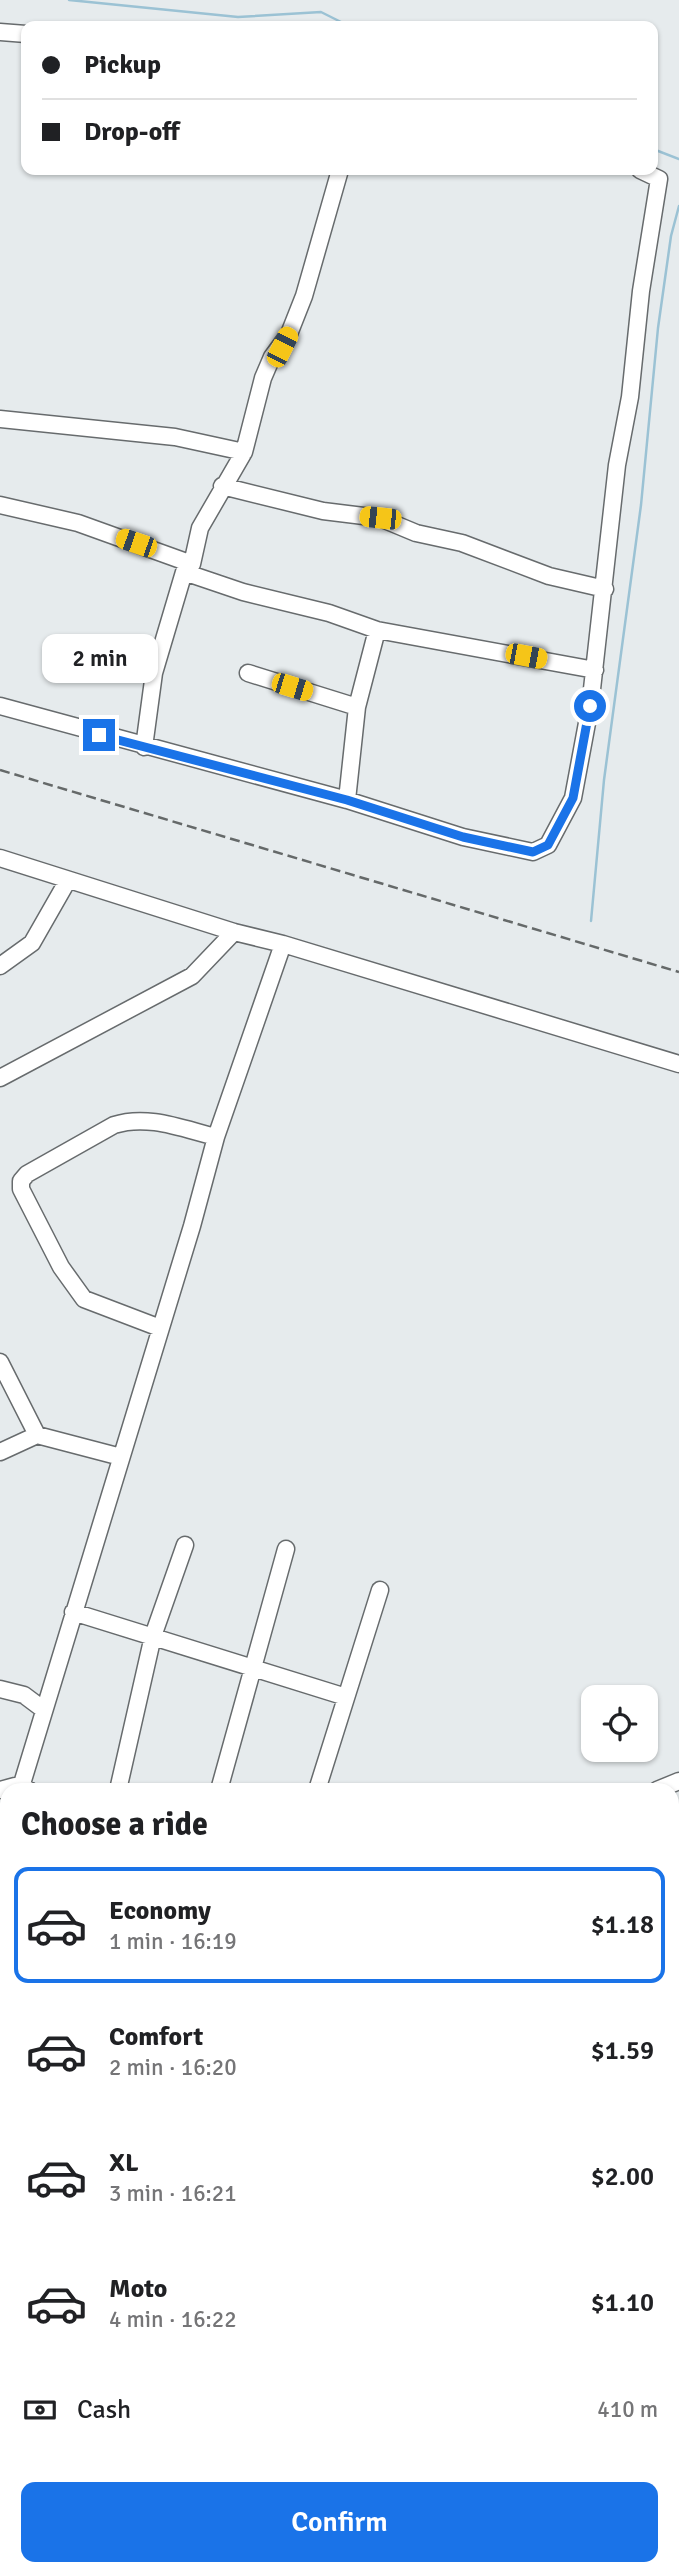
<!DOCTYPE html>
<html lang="en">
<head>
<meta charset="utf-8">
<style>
  body { margin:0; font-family:Signika,sans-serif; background:#f2f2f2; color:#202124; height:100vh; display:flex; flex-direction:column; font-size:26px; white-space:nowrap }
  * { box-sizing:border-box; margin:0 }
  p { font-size:23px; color:#757577 }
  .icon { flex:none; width:38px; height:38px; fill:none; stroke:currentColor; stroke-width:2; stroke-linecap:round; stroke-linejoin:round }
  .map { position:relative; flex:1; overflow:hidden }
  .drawer { position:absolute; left:0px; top:1783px; width:679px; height:793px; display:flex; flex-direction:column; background:#fff; border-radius:21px 21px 0 0; box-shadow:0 2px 5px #0004 }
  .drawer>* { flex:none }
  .top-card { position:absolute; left:21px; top:21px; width:637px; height:154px; border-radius:14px; box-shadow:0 2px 5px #0004; display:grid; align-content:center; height:154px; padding:0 21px; background:#fff }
  .tools { position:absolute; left:581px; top:1685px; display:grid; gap:14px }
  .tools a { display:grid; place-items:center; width:77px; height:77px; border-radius:14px; background:#fff; box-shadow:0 2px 5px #0004; font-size:35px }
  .end { position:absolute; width:32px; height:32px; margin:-16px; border:9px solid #1a73e8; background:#fff; box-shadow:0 0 0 4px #fff }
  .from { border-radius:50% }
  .bubble { position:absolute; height:49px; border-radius:14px; background:#fff; box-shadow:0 2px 5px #0004; font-size:23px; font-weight:600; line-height:49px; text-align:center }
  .car { position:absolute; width:21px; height:42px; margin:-21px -10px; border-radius:9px; box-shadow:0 0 5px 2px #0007; background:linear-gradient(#f5c518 24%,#345 0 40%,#f5c518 0 76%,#345 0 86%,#f5c518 0) }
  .top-card b { display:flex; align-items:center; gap:24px; height:66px; font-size:26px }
  .top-card b+b { border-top:2px solid #e0e0e0 }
  .top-card i { width:18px; height:18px; background:#202124 }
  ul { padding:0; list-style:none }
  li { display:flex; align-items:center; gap:21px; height:116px; margin:0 14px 10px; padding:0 7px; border:4px solid transparent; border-radius:14px }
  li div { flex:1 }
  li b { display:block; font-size:26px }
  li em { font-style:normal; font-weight:600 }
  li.selected { border-color:#1a73e8 }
  li>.icon { width:63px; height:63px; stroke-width:1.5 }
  h2 { padding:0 21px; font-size:32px; line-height:84px }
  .pay { display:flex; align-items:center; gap:18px; height:77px; padding:0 21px; font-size:26px }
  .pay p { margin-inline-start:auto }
  .action { display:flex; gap:14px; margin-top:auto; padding:14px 21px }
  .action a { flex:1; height:80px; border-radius:14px; background:#1a73e8; color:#fff; font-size:28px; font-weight:600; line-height:80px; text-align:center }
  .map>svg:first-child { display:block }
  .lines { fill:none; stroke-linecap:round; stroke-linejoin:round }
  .stream { stroke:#9bc2d4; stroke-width:2.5 }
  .minor-casing { stroke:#676b6d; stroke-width:19 }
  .minor { stroke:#fff; stroke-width:16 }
  .rail { stroke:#656969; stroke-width:2.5; stroke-dasharray:10 5; stroke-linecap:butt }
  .route { stroke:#1a73e8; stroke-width:9 }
</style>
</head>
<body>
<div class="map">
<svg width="679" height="2575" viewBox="0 0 679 2575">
  <rect width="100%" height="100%" fill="#e6ebed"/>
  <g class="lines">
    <path class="stream" d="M69,0L238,17L321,12L349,26
      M653,149L679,159
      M591,921L604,780L641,505L658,328L671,236L679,206"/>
    <g class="minor-casing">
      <path id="minor" d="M0,32L26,34
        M0,419L175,437L244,452
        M222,486L323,511L380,518L416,533L462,543L549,576L605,589
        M0,505L78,523L192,564
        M184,572L243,592L329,613L377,630L595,670
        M248,673L357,707
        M0,706L347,800L463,837L533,852L548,845L573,798L590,707L617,465L630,397L641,291L659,179L640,170
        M144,747L154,673L184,572L192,564L200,528L244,452L263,378L272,357L289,334L304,296L340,170
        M347,800L357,707L377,630
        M0,858L234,932L283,944L679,1064
        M0,966L32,943L68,880
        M0,1078L192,976L234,932
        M160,1328L84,1299L61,1267L21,1189V1181L27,1174L114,1125C148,1114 183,1129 216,1137
        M0,1362L37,1435
        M0,1452L37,1435L121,1457
        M73,1612L346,1697
        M0,1689L24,1695L44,1710
        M21,1787L192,1226L216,1137L283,944
        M0,1790L15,1786L29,1790
        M118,1790L153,1636L185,1545
        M219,1790L286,1549
        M317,1790L380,1590
        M657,1790L679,1781
        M0,1853L3,1844
        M0,1960L7,1963
        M672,2088L679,2012
        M0,2091L7,2093
        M672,2146L679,2170
        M0,2230L7,2232
        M0,2350L7,2353
        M672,2450L679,2433
        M672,2479L679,2482
        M0,2498L7,2502
        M155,2569L174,2575
        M549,2569L565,2575
        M17,2575L19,2569
        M459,2575L463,2569
        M509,2575L510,2569"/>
    </g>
    <use href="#minor" class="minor"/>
    <path class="rail" d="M0,770L679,972"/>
  </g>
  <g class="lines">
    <path class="route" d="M99,735L347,800L463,837L533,852L548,845L573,798L590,706"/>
  </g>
</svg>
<div class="tools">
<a><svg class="icon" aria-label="locate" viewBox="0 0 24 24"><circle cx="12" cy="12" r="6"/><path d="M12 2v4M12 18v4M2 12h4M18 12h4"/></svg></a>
</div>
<i class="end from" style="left:590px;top:706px"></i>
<i class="end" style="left:99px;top:735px"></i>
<div class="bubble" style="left:42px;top:634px;width:116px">2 min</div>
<i class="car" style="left:282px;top:347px;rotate:27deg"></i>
<i class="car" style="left:380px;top:518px;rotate:276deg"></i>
<i class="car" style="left:136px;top:543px;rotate:289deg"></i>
<i class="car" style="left:526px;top:656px;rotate:101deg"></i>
<i class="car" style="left:292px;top:687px;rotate:107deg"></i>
<div class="top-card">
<b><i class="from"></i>Pickup</b>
<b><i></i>Drop-off</b>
</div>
<section class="drawer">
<h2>Choose a ride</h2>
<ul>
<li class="selected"><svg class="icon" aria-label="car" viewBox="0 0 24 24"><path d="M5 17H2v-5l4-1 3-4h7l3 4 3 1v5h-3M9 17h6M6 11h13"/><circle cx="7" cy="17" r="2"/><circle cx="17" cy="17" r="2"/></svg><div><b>Economy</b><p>1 min · 16:19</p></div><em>$1.18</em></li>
<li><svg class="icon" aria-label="car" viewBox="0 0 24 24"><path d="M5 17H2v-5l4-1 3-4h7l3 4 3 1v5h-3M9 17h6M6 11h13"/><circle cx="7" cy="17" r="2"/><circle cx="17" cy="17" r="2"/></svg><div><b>Comfort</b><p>2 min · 16:20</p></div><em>$1.59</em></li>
<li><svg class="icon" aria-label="car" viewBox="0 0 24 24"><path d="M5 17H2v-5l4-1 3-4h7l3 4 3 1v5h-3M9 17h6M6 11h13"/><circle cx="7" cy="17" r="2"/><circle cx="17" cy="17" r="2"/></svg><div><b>XL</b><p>3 min · 16:21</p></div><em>$2.00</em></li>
<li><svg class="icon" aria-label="car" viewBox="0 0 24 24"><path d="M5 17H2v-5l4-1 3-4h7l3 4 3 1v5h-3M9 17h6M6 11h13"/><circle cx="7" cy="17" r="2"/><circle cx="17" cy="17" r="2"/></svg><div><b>Moto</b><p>4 min · 16:22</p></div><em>$1.10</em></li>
</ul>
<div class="pay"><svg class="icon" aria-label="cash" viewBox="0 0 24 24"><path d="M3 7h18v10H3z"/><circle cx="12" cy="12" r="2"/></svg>Cash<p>410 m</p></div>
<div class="action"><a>Confirm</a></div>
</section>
</div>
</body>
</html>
